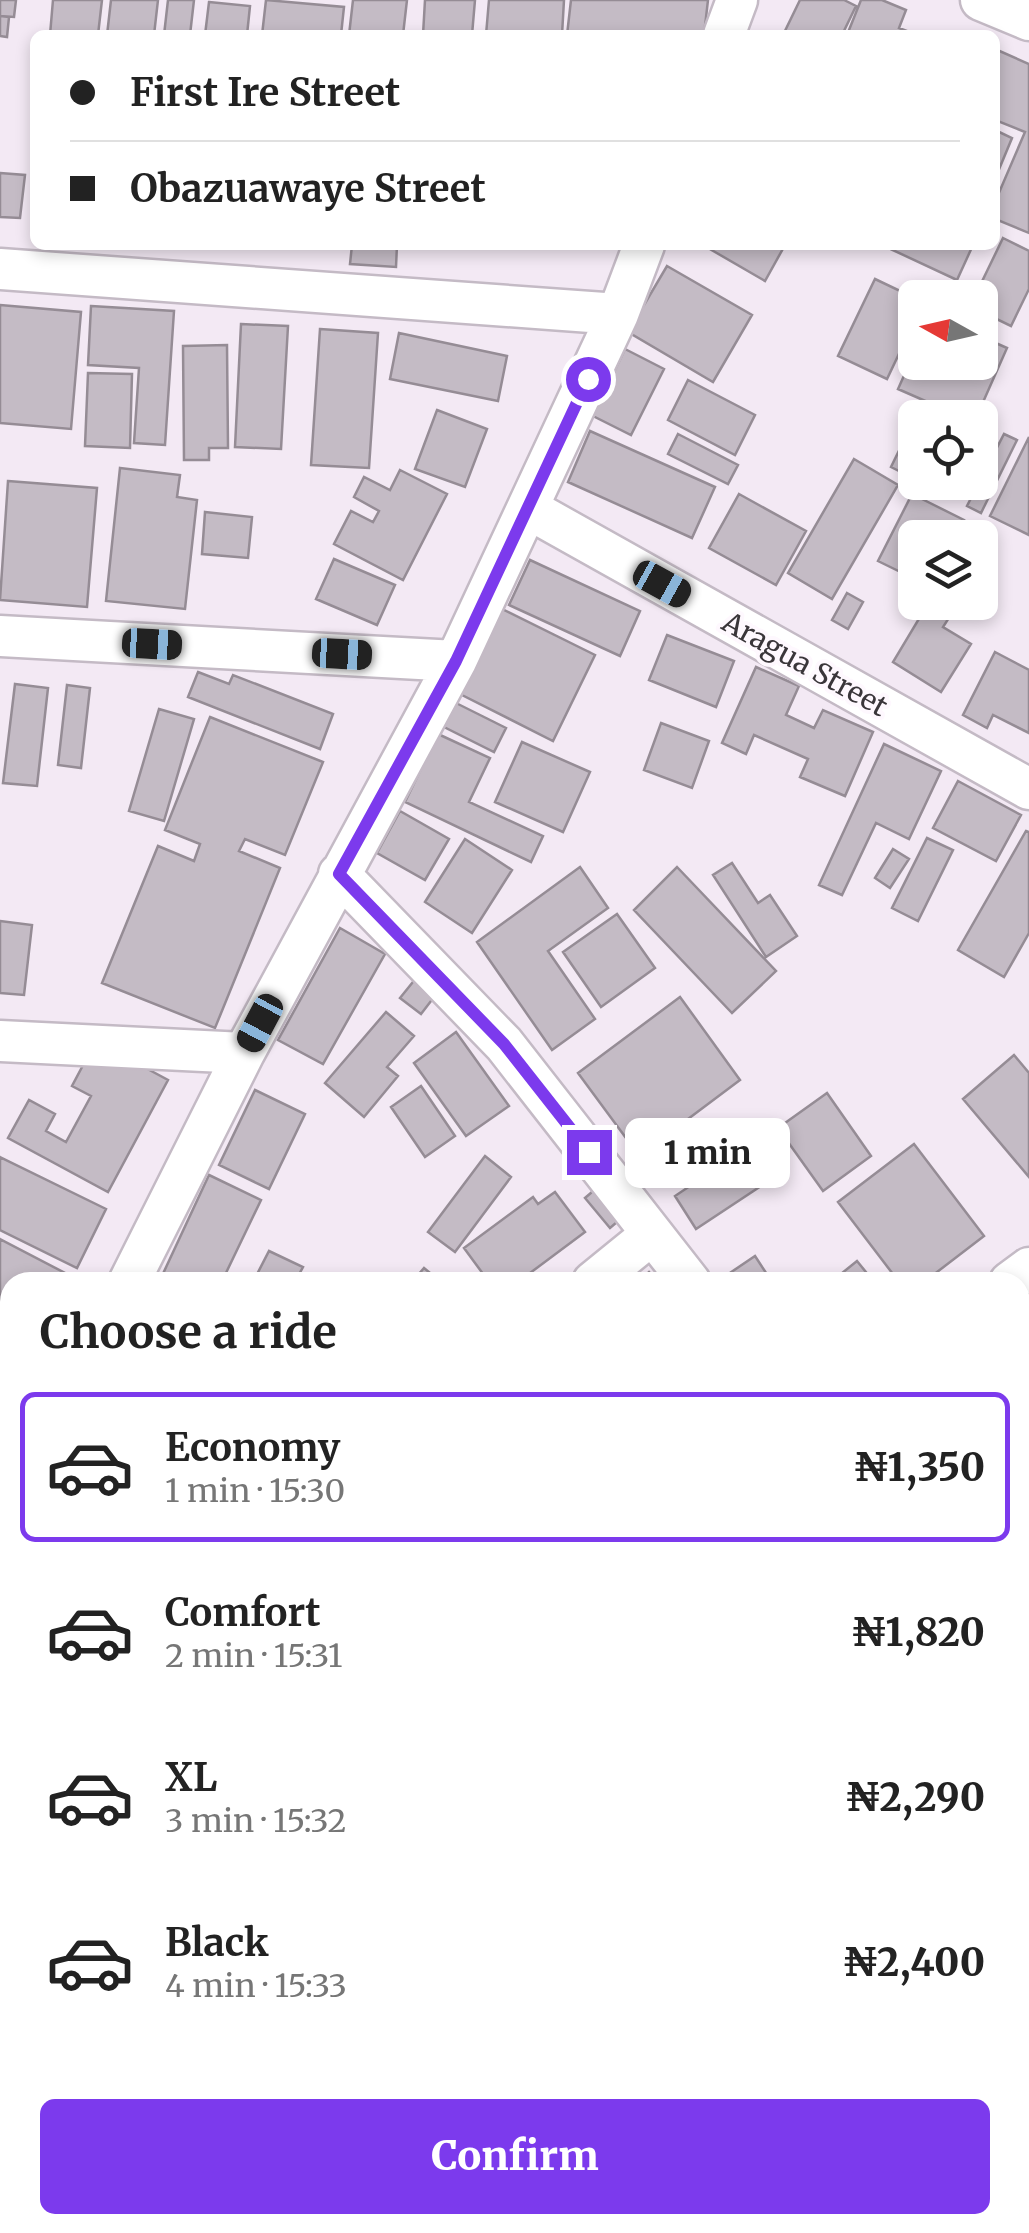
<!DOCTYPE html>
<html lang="en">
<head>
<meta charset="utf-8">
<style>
  body { margin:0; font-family:Merriweather,serif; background:#f2f2f2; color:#222; height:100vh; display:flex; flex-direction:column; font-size:38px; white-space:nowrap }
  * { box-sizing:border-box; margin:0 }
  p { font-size:32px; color:#767676 }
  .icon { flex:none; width:55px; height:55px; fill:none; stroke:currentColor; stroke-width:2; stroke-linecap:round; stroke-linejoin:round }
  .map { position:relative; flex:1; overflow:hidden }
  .side { position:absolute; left:0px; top:1272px; width:1030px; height:962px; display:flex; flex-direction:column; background:#fff; border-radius:30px 30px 0 0; box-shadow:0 5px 15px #0003 }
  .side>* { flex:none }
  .top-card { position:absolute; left:30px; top:30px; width:970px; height:220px; border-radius:15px; box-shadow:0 5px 15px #0003; display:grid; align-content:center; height:220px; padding:0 40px; background:#fff }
  .needle { width:65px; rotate:278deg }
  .tools { position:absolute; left:898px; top:280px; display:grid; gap:20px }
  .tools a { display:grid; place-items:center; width:100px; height:100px; border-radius:15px; background:#fff; box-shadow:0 5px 15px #0003; font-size:50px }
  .end { position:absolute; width:45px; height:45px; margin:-22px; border:12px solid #7c3aed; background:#fff; box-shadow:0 0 0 5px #fff }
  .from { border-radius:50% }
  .bubble { position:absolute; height:70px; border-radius:15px; background:#fff; box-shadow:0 5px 15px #0003; font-size:32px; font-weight:800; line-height:70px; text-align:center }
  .car { position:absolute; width:30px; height:60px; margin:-30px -15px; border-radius:12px; box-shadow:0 0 8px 2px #0007; background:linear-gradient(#222 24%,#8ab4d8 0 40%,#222 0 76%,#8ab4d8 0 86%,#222 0) }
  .top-card b { display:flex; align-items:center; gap:35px; height:95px; font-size:38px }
  .top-card b+b { border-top:2px solid #e0e0e0 }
  .top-card i { width:25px; height:25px; background:#222 }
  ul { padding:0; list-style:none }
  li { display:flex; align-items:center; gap:30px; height:150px; margin:0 20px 15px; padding:0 20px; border:5px solid transparent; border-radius:15px }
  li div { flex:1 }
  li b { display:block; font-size:38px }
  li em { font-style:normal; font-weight:800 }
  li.current { border-color:#7c3aed }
  li>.icon { width:90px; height:90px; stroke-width:1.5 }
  h2 { padding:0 40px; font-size:45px; line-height:120px }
  .button { display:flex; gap:20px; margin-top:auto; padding:20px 40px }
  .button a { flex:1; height:115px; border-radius:15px; background:#7c3aed; color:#fff; font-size:40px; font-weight:800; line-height:115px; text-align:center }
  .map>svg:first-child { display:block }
  .building { fill:#c4bbc5; stroke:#958c95; stroke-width:2.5 }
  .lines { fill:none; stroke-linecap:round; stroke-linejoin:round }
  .minor-casing { stroke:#c4bac5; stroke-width:45 }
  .tertiary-casing { stroke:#c4bac5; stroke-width:55 }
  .minor { stroke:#fff; stroke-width:40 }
  .tertiary { stroke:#fff; stroke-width:50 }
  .route { stroke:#7c3aed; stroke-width:12 }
  .labels { text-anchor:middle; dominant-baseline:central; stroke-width:8; stroke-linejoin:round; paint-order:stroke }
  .street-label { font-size:28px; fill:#3a363a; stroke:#fef8fe }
</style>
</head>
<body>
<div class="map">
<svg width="1029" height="2233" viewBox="0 0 1029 2233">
  <rect width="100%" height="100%" fill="#f3e9f4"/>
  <path class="building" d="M0,0H16L14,17L0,16Z
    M53,0H102L98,35H50Z
    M111,0H158L154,35H107Z
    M168,0H194L190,35H164Z
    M266,0L344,7L341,35H262Z
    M353,0H407L403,35H349Z
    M425,0H475L472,35H423Z
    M489,0H564L562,35H486Z
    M571,0H708L704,35H567Z
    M800,0H844L856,6L842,35H783Z
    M861,0H882L906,10L899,28L917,35H847Z
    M209,2L250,6L247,35H205Z
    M0,16L9,17L7,37L0,36Z
    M995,49L1029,64V233L995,219V202L1025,132L995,120Z
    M995,130L1012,138L995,179Z
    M0,173L25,175L20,218L0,217Z
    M1003,238L1029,251V289L1011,326L980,311V298H974Z
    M352,245H397L396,267L350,264Z
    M703,245H785L765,281Z
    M882,245H973L957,280Z
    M667,266L752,315L713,382L628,332Z
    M875,279L915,298V320L887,379L838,356Z
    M0,305L81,312L71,429L0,423Z
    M91,306L174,311L165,445L134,443L139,368L88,365Z
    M241,324L288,326L281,449L235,447Z
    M320,329L378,333L369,468L311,465Z
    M399,333L507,356L498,401L390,379Z
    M980,336L1007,348L976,418H964L898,389L915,351V362H980Z
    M227,345L228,448H209V460H184L183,346Z
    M625,349L664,369L631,435L593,416Z
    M88,373L132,374L130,448L85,446Z
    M688,380L755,415L735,455L668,420Z
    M920,408L939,418H915Z
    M437,410L487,429L465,487L415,469Z
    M915,418V479L891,467Z
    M590,431L715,487L692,538L568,482Z
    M678,434L738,465L728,484L668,454Z
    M1004,434L1017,440L981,513L967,506Z
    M1029,437V535L990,516Z
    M854,459L898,485L832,599L788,573Z
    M120,468L180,475L177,497L197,500L185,609L106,601Z
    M400,470L447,494L403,580L334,544L351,511L373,522L379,511L354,497L364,477L390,490Z
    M8,481L97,488L87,607L0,600Z
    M922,482H953L947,495Z
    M739,494L806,531L776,585L709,548Z
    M912,494L964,520L955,538H915V579L878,561Z
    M205,512L252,517L248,558L202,554Z
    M334,559L395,585L377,625L316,599Z
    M530,560L640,611L620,656L509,605Z
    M847,593L863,602L848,629L832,620Z
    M929,602H959L943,627L971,644L941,692L893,662Z
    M500,608L595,655L553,741L458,693Z
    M667,635L734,661L716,707L649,680Z
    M995,652L1029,670V733L993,715L987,728L963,715Z
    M756,667L799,686L786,715L814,728L823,710L873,732L845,796L800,777L808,759L754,735L746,754L722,743Z
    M198,672L229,684L233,675L333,714L320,749L188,697Z
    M15,684L48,688L37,786L3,783Z
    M67,685L90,688L81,768L58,765Z
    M452,701L506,728L494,752L440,725Z
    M159,709L194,719L164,821L129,811Z
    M210,717L323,762L285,855L245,839L239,851L280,868L215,1028L102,983L158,846L194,861L200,844L165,830Z
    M661,723L709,741L692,788L644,770Z
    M438,734L490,758L469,802L543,836L531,862L405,802Z
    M522,742L590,772L563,832L495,802Z
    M884,744L941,771L909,839L876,823L842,895L819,885Z
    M958,781L1021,815L996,861L933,828Z
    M400,811L449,839L425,880L377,853Z
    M1026,831L1029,832V933L1004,977L958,950Z
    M927,838L953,850L918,921L892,908Z
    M465,839L512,870L472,933L425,902Z
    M893,849L909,859L890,888L875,878Z
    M732,863L758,903L770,895L797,936L766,957L713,875Z
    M580,867L608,908L548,951L595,1019L552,1050L477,942Z
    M677,867L776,971L732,1013L634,910Z
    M617,914L655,968L601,1007L563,952Z
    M0,921L32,925L24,995L0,993Z
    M340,928L385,954L323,1064L278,1040Z
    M421,972L441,988L421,1014L400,998Z
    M680,997L740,1080L688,1119L707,1144L657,1180L578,1073Z
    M386,1012L414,1036L387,1067L398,1076L364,1117L325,1083Z
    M456,1032L509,1106L466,1136L414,1063Z
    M116,1052L168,1080L108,1192L8,1138L29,1100L55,1114L46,1131L66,1142L91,1096L72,1086L89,1054Z
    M1014,1055L1029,1073V1177L963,1099Z
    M421,1086L455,1136L425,1157L391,1107Z
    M255,1090L305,1114L269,1189L219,1165Z
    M827,1093L871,1156L823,1191L778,1128Z
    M754,1143L776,1176L696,1229L675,1196Z
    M914,1144L984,1236L924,1282H899L838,1202Z
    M485,1156L511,1177L455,1252L428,1232Z
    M0,1157L106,1209L77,1268L0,1230Z
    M209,1175L261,1200L225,1275L239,1282H171L161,1278Z
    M606,1180L631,1210L610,1228L585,1198Z
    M555,1192L585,1232L518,1282H489L464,1248L533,1197L538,1204Z
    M0,1239L67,1274L63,1282H10V1309L0,1304Z
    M269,1251L303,1267L295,1282H253Z
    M755,1256L772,1282H724L721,1279Z
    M857,1261L874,1282H831Z
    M424,1268L441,1282H412Z
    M628,1268L639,1281L649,1272L658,1282H612Z
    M0,1316L10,1321V1347L0,1342Z
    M1029,1322V1371L1020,1359V1329Z
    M0,1360L10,1365V1403L0,1421Z
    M1029,1447V1507L1020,1515V1455Z
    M1029,1519V1638L1020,1628V1526Z
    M10,1581V1609L0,1604Z
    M0,1776L10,1782V1849L0,1843Z
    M1029,1839V1908L1020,1917V1847Z
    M1029,1934V1977L1020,1967V1942Z
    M1020,1998L1029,2006V2038L1020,2030Z
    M1,2095L10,2105V2218L0,2205Z
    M71,2225H88L94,2233H60Z
    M224,2225H299L290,2233H232Z
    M432,2225H479L469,2233H438Z"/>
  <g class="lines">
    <g class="minor-casing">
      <path id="minor" d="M981,0L1029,20
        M724,35L737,0
        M0,269L618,314
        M529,509L1029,789
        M0,636L456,661
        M339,874L504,1044L690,1282
        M0,1041L244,1053
        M129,1282L244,1053L456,661L618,314L644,245
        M593,1282L652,1234
        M1010,1282L1029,1268
        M0,1541L10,1521
        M0,1680L10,1686
        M1020,1706L1029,1717
        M0,2058L10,2050"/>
    </g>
    <g class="tertiary-casing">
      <path id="tertiary" d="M1015,2233L1029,2221"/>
    </g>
    <use href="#minor" class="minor"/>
    <use href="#tertiary" class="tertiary"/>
  </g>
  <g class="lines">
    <path class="route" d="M588,379L456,661L339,874L504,1044L589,1152"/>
  </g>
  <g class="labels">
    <g class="street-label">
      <text transform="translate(805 664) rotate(29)">Aragua Street</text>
    </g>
  </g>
</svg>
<div class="tools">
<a><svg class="needle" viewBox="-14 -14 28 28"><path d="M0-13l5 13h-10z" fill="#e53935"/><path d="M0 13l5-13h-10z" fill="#767676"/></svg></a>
<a><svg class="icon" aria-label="locate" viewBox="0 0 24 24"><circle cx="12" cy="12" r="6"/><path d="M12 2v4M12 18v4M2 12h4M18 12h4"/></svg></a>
<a><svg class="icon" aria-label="layers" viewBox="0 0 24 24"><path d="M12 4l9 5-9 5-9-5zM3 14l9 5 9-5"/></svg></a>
</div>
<i class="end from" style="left:588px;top:379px"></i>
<i class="end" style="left:589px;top:1152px"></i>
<div class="bubble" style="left:625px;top:1118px;width:165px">1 min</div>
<i class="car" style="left:662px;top:584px;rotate:119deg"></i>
<i class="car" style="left:152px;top:644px;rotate:93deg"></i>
<i class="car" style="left:342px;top:654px;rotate:93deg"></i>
<i class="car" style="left:260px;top:1023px;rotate:208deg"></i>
<div class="top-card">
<b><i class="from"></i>First Ire Street</b>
<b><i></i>Obazuawaye Street</b>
</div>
<section class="side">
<h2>Choose a ride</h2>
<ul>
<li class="current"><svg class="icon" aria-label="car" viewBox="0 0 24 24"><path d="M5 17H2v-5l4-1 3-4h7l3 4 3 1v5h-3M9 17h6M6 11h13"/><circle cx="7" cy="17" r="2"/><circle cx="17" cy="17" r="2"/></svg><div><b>Economy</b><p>1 min · 15:30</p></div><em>₦1,350</em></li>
<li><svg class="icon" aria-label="car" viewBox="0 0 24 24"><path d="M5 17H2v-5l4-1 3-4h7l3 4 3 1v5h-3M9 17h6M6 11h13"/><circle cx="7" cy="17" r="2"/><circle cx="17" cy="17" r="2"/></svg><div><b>Comfort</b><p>2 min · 15:31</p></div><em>₦1,820</em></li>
<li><svg class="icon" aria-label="car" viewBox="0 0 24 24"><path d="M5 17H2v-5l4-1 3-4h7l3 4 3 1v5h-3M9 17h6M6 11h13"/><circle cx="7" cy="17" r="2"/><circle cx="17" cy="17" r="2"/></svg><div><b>XL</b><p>3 min · 15:32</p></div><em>₦2,290</em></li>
<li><svg class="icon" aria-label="car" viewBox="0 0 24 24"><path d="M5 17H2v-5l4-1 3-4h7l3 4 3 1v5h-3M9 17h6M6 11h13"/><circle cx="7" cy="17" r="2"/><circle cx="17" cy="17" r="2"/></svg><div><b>Black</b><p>4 min · 15:33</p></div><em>₦2,400</em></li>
</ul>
<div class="button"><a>Confirm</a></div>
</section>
</div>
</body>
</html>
